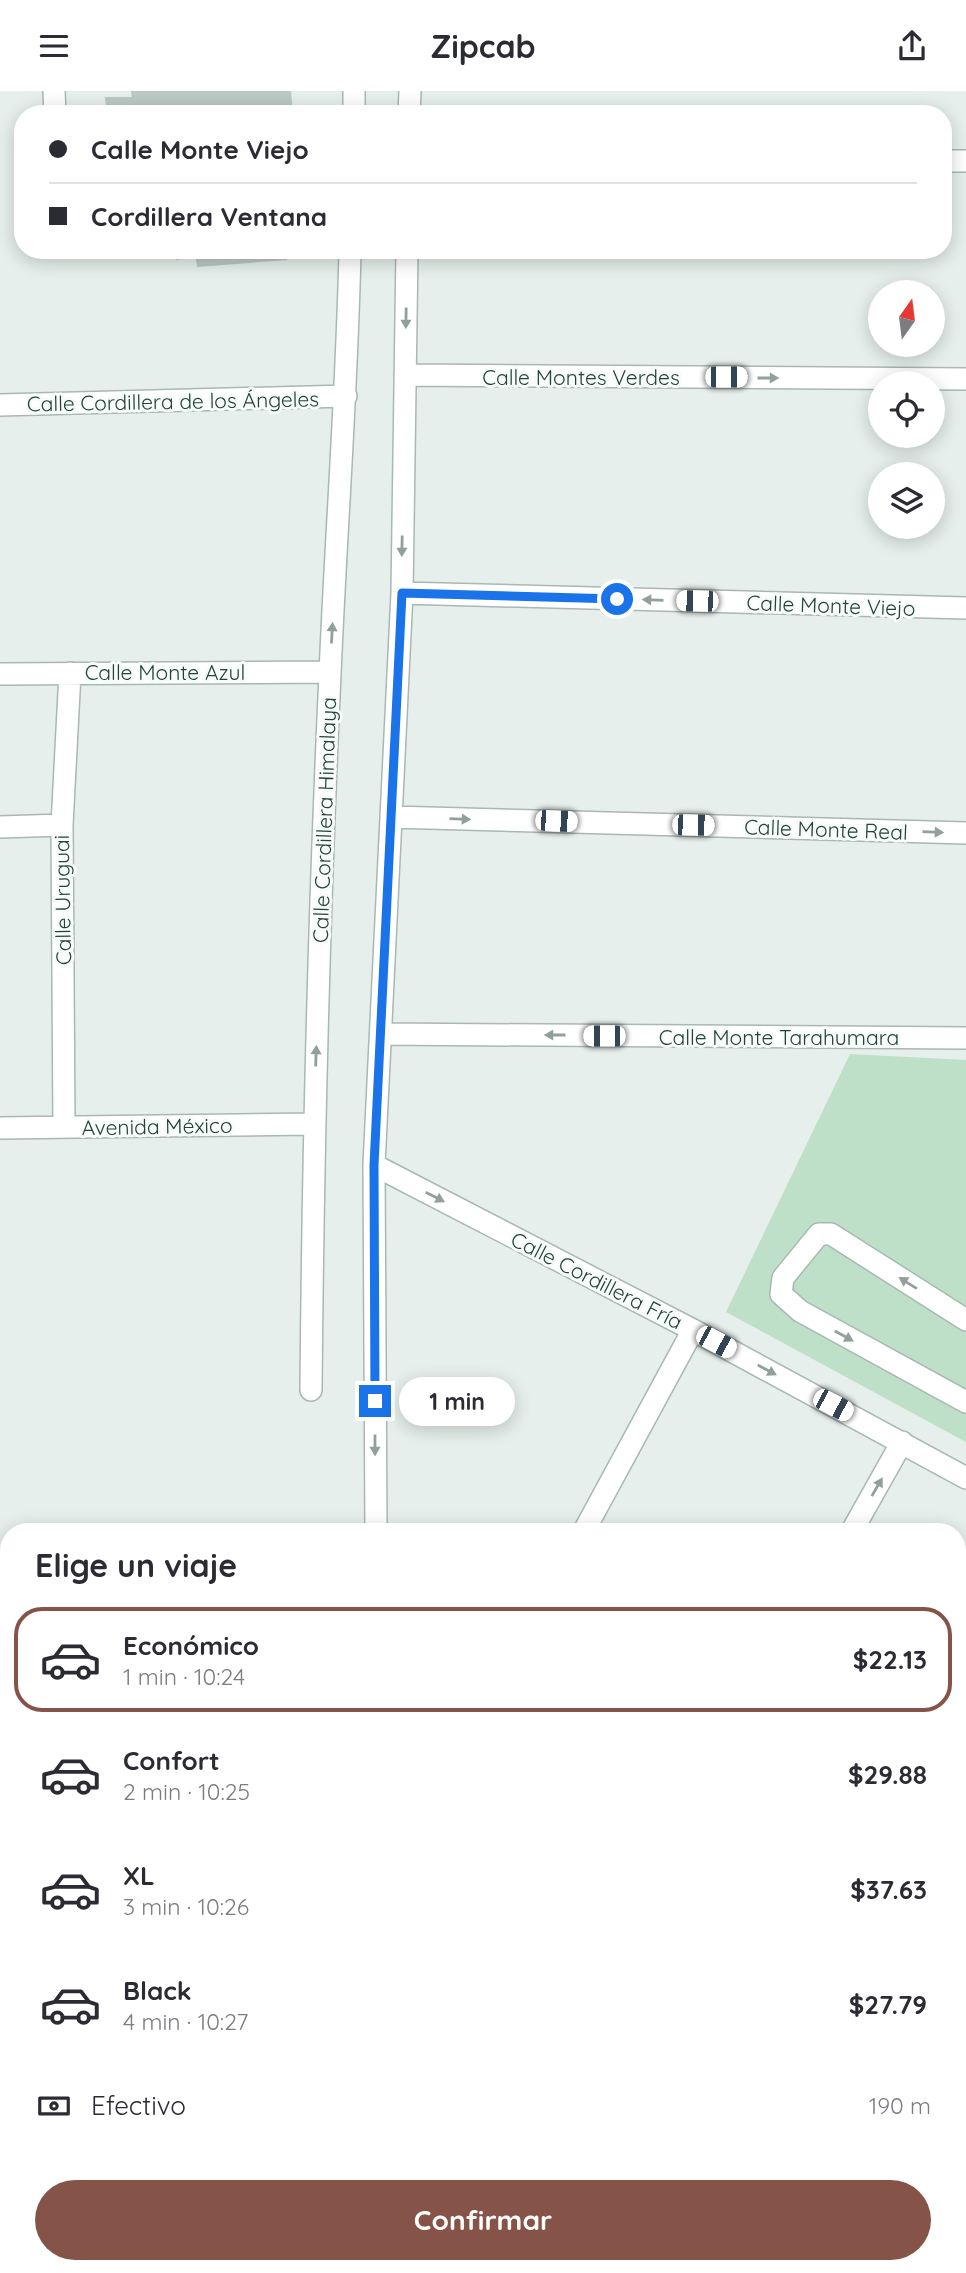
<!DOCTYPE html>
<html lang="es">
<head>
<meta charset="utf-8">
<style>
  body { margin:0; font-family:Quicksand,sans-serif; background:#f2f2f3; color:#2b2b33; height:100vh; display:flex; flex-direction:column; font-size:26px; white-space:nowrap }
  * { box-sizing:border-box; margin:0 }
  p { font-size:23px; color:#7c7c81 }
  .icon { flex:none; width:38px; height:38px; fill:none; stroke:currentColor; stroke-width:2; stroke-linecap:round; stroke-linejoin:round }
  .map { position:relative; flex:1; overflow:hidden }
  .drawer { position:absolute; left:0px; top:1432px; width:966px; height:751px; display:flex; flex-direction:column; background:#fff; border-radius:28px 28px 0 0; box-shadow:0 4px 18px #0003 }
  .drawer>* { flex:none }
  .hud { position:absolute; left:14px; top:14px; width:938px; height:154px; border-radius:28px; box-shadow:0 4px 18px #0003; display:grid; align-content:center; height:154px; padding:0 35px; background:#fff }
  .needle { width:46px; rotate:14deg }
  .fabs { position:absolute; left:868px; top:189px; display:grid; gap:14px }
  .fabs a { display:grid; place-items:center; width:77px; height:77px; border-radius:50%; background:#fff; box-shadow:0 4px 18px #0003; font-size:35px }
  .end { position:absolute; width:32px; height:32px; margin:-16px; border:9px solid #1a73e8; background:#fff; box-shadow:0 0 0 4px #fff }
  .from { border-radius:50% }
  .bubble { position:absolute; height:49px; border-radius:24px; background:#fff; box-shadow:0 4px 18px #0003; font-size:23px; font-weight:800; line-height:49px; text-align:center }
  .car { position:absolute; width:21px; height:42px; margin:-21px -10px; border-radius:9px; box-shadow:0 0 5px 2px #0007; background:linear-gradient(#fff 24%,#345 0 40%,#fff 0 76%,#345 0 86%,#fff 0) }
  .hud b { display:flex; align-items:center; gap:24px; height:66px; font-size:26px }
  .hud b+b { border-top:2px solid #e1e1e2 }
  .hud i { width:18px; height:18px; background:#2b2b33 }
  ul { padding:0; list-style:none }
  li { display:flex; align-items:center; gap:21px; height:105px; margin:0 14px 10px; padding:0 21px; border:4px solid transparent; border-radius:28px }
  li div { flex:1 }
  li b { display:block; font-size:26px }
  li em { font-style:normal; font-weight:800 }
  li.selected { border-color:#855347 }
  li>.icon { width:63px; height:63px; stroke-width:1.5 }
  h2 { padding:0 35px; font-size:32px; line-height:84px }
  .pay { display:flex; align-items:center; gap:18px; height:77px; padding:0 35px; font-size:26px }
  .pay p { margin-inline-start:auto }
  .primary-button { display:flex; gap:14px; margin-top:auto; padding:14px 35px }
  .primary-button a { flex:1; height:80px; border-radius:42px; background:#855347; color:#fff; font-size:28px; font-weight:800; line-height:80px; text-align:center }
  header { display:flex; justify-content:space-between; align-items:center; height:91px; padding:0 35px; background:#fff; font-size:32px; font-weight:800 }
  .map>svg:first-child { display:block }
  .green { fill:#bfe0c8 }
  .building { fill:#bbcac4; stroke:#b8c9c2; stroke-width:2 }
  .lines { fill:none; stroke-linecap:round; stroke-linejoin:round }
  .minor-casing { stroke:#a8b8b2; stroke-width:24 }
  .minor { stroke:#fff; stroke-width:21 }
  .oneway { fill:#92a09c }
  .route { stroke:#1a73e8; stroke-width:9 }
  .labels { text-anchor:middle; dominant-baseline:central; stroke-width:6; stroke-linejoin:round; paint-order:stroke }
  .street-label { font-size:21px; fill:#24423a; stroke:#f7fbf9 }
</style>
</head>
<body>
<header><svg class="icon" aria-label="menu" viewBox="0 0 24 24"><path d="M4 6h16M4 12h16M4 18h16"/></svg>Zipcab<svg class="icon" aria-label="share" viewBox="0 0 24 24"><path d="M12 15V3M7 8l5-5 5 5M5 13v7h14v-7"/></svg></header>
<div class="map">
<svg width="966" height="2182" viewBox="0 0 966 2182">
  <rect width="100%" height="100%" fill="#e6efeb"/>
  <path class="green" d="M850,963L966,969V1351L726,1221Z"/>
  <path class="building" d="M132,0H290L292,23H108L106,7H133Z
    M176,159H286V168L198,175L196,162L177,168Z"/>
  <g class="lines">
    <g class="minor-casing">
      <path id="minor" d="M54,0L55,23
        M354,23V0
        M409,23L410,0
        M943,70H966
        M405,284L966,288
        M0,314L346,305
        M402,502L966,517
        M0,583L330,581
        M392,726L966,742
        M0,736L62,734
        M382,943L966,947
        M64,1036L62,734L70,582
        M0,1037L313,1033
        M374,1074L693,1239L966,1387
        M966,1229L831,1143H819L783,1187L781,1203L800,1220L966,1311
        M311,1299C313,1060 319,821 330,583C336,441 347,301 350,159
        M376,1440L374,1074L402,502L407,159
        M584,1440L693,1239
        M852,1440L902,1351
        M957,1705L966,1689
        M957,2148L966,2132
        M361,2182L362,2174
        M430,2182L435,2174
        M684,2182L689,2174
        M938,2182L943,2174"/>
    </g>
    <use href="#minor" class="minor"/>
  </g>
  <defs><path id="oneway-solid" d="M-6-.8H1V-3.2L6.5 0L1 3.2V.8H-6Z" transform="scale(1.75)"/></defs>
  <g class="oneway">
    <use href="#oneway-solid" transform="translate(406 227) rotate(91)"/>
    <use href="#oneway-solid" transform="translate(768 287)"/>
    <use href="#oneway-solid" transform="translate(402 455) rotate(91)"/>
    <use href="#oneway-solid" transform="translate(653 509) rotate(-178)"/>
    <use href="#oneway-solid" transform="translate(332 542) rotate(-87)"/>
    <use href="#oneway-solid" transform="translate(460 728) rotate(2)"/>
    <use href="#oneway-solid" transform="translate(933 741) rotate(2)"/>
    <use href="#oneway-solid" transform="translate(555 944) rotate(-180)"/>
    <use href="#oneway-solid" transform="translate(316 965) rotate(-88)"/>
    <use href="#oneway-solid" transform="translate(435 1106) rotate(27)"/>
    <use href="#oneway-solid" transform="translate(908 1192) rotate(-148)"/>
    <use href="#oneway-solid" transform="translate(844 1245) rotate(29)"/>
    <use href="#oneway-solid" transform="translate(767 1279) rotate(28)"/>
    <use href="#oneway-solid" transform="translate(375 1354) rotate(90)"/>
    <use href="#oneway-solid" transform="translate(877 1396) rotate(-60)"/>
  </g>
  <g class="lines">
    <path class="route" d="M375,1310L374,1074L402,502L617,508"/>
  </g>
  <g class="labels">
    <g class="street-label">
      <text x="581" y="286">Calle Montes Verdes</text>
      <text transform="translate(173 310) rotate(-1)">Calle Cordillera de los Ángeles</text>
      <text transform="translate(831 514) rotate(2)">Calle Monte Viejo</text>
      <text x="165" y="581">Calle Monte Azul</text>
      <text transform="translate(324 729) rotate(-88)">Calle Cordillera Himalaya</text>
      <text transform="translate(826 738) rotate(2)">Calle Monte Real</text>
      <text transform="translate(62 809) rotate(-91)">Calle Uruguai</text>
      <text x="779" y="946">Calle Monte Tarahumara</text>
      <text transform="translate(157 1035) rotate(-1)">Avenida México</text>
      <text transform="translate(597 1189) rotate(27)">Calle Cordillera Fría</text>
    </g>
  </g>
</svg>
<div class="fabs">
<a><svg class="needle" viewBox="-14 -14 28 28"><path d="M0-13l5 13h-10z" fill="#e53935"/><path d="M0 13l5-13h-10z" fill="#7c7c81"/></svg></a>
<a><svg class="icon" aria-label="locate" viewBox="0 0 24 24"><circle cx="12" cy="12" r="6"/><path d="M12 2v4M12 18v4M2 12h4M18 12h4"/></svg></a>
<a><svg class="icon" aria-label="layers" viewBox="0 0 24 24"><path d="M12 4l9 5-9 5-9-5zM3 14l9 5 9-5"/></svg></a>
</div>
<i class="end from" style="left:617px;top:508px"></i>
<i class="end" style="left:375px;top:1310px"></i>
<div class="bubble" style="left:399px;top:1286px;width:116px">1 min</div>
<i class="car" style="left:726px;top:286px;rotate:90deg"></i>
<i class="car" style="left:697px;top:510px;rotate:271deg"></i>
<i class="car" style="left:556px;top:730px;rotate:92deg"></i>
<i class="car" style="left:693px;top:734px;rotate:91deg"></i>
<i class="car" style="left:604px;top:945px;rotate:270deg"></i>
<i class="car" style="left:716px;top:1251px;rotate:118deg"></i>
<i class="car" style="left:833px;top:1314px;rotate:118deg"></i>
<div class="hud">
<b><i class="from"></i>Calle Monte Viejo</b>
<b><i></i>Cordillera Ventana</b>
</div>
<section class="drawer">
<h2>Elige un viaje</h2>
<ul>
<li class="selected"><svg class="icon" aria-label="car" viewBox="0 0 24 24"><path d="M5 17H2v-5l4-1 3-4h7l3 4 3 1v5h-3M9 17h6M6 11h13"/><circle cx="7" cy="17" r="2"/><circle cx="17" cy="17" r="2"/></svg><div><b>Económico</b><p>1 min · 10:24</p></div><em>$22.13</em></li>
<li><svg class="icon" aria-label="car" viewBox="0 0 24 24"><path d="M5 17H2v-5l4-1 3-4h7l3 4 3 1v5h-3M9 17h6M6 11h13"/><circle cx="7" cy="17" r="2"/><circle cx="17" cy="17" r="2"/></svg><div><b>Confort</b><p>2 min · 10:25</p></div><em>$29.88</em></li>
<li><svg class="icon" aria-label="car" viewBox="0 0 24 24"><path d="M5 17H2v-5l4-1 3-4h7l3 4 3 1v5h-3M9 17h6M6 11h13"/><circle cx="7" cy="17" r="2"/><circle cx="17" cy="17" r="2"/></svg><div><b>XL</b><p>3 min · 10:26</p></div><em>$37.63</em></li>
<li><svg class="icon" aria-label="car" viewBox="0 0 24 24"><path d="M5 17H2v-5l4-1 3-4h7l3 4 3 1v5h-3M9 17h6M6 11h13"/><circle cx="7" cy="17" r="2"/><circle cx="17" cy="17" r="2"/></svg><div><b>Black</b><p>4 min · 10:27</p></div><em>$27.79</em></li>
</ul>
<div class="pay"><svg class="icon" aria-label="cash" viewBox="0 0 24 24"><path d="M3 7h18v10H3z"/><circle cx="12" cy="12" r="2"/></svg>Efectivo<p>190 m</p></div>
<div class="primary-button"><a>Confirmar</a></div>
</section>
</div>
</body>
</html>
